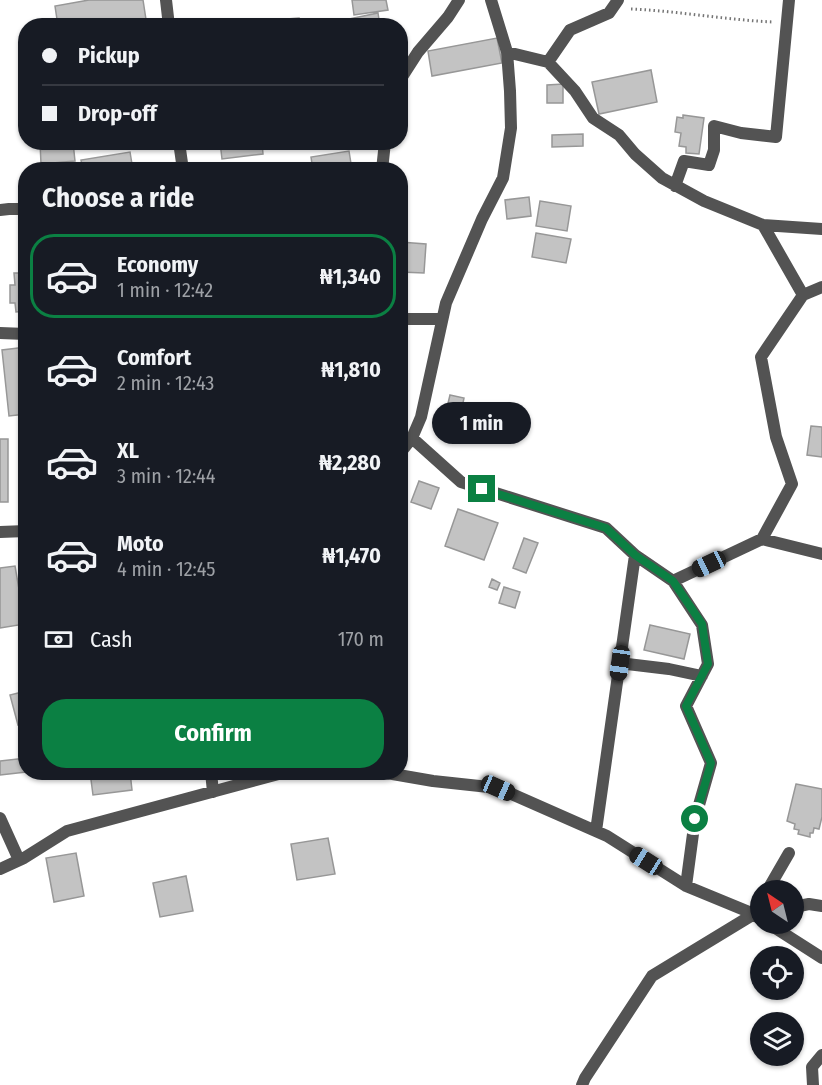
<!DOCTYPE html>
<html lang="en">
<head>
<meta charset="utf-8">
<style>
  body { margin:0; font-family:"Fira Sans Condensed",sans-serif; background:#242831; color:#f1f3f6; height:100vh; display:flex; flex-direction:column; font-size:22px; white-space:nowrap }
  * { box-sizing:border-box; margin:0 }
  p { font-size:20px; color:#9ea1a6 }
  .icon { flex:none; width:33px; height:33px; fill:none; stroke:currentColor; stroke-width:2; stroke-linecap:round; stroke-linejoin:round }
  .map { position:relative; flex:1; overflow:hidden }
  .details { position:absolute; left:18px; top:162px; width:390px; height:618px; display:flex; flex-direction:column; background:#171b24; border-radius:24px; box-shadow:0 2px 4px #0004 }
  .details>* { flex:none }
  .top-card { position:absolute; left:18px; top:18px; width:390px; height:132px; border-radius:24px; box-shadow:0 2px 4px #0004; display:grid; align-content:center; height:132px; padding:0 24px; background:#171b24 }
  .needle { width:39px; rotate:325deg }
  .controls { position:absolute; left:750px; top:880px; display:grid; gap:12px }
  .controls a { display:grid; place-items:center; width:54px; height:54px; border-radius:50%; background:#171b24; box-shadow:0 2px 4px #0004; font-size:30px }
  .end { position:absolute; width:27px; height:27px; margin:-14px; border:8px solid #0b8043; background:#fff; box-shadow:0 0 0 3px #fff }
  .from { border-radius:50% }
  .bubble { position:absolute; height:42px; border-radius:21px; background:#171b24; box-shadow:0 2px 4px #0004; font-size:20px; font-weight:700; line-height:42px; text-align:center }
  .car { position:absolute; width:18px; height:36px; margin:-18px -9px; border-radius:8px; box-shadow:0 0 4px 2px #0007; background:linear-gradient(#222 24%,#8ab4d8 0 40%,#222 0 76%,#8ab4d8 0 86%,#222 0) }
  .top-card b { display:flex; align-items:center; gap:21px; height:57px; font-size:22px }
  .top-card b+b { border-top:2px solid #363941 }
  .top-card i { width:15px; height:15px; background:#f1f3f6 }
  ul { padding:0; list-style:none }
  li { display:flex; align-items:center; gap:18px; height:84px; margin:0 12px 9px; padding:0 12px; border:3px solid transparent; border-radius:24px }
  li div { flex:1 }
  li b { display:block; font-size:22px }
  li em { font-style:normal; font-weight:700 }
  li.active { border-color:#0b8043 }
  li>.icon { width:54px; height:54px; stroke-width:1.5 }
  h2 { padding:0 24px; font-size:27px; line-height:72px }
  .pay { display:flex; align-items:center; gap:15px; height:66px; padding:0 24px; font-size:22px }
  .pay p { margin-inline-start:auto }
  .primary-button { display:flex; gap:12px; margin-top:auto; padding:12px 24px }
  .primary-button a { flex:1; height:69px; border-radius:24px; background:#0b8043; color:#fff; font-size:24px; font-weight:700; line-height:69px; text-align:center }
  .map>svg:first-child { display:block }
  .building { fill:#c3c3c3; stroke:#979797; stroke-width:1.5 }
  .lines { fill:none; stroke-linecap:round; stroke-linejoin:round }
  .path { stroke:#757575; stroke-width:3; stroke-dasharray:1.5 3; stroke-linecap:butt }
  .minor { stroke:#535353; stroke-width:12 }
  .route { stroke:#0b8043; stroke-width:8 }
</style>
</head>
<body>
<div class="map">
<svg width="822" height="1085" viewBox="0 0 822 1085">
  <rect width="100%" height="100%" fill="#fff"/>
  <path class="building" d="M89,0H143L147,26H58L55,6Z
    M352,0H386L388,10L354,15Z
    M378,13L380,26H345L344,20Z
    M299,18V26H261V21Z
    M497,38L502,63L432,76L428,51Z
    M651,70L657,102L599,114L592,82Z
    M563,84V103H547V85Z
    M683,115L704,118L699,154L686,153V147L679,146L681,133L675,132L677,117L683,118Z
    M583,134V146L552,147V135Z
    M40,142H73L75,161L41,164Z
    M220,142H262L263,154L222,159Z
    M349,151L352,170H313L311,157Z
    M130,152L133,170H83L81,160Z
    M228,163L229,170H194V168Z
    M529,197L531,216L507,219L505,200Z
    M540,201L571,206L567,231L536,226Z
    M536,233L571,239L566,263L532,257Z
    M400,242L426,244L424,273L400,272Z
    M14,273H26V311L16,312L15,303H10V285H15Z
    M26,347V414L9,416L2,350Z
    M450,395L464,398L458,427L443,424Z
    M811,426L822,427V457L807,455Z
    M0,439H8V502H0Z
    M419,481L439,488L431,509L411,502Z
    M458,509L498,523L484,560L445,546Z
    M524,538L538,543L526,573L513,568Z
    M15,566L25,624L0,628V568Z
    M492,579L500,583L497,590L489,587Z
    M504,587L520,592L515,608L499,603Z
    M650,625L690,634L684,659L644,650Z
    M26,691V723L18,725L10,695Z
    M26,758V772L0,775V761Z
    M90,772H130L132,790L93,795Z
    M796,784L822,789V817L819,829L814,828L813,833H810V837L798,834L799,830L794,829L795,824L787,821Z
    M328,838L335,874L297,880L291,844Z
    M76,853L84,896L54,902L46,858Z
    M186,876L193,911L160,917L153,883Z"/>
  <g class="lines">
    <path class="path" d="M631,9C679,11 726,20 774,22"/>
    <path class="minor" d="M166,0L169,26
      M507,52L548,62L575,91L593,118L619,135L635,154L662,178L704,201L763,225L803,295
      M548,62L570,30L609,13L618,0
      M400,80L418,52L448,17L459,0
      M179,142L183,170
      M382,170L385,142
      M675,186L684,161L709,165L714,150V126L741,133L776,137L789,0
      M0,210L9,209H26
      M763,225L822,229
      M400,319H442
      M0,333L26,334
      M412,438L461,482L606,528L635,555L673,581L762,539L792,484L776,437L761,357L803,295L822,287
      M400,453L412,438L421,417L446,303L482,219L503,178L511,128L510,91L507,52L491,0
      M0,532L26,531
      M762,539L822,554
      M673,581L702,625L708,664L686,706L711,763L695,819L686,886
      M619,663L669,669L702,676
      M211,772L213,792
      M381,772L433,781L498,788L607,836L686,886L754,914L760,919
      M0,818L19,860
      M596,831L635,555
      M0,869L24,858L67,831L286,772
      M767,891L789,853
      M794,907L809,904L822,906
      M769,924L822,958
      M582,1085L585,1078L652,976L754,914L759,913
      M813,1085L812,1067L822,1055"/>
  </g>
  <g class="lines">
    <path class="route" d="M482,489L606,528L635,555L673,581L702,624L708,664L686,706L711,763L695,819"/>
  </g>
</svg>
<div class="controls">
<a><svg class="needle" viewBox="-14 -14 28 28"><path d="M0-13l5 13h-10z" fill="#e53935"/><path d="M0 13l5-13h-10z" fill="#9ea1a6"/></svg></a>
<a><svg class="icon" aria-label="locate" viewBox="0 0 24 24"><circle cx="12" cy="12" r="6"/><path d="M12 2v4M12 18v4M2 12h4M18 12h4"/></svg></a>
<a><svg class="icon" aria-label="layers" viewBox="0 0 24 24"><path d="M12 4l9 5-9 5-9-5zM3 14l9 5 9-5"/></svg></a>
</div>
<i class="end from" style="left:695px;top:819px"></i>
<i class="end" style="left:482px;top:489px"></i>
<div class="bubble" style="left:432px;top:402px;width:99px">1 min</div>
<i class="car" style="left:709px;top:564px;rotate:245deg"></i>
<i class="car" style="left:620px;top:663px;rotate:188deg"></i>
<i class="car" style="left:498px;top:788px;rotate:114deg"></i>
<i class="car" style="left:646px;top:861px;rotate:302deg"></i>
<div class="top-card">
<b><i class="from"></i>Pickup</b>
<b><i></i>Drop-off</b>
</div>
<section class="details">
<h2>Choose a ride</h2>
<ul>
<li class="active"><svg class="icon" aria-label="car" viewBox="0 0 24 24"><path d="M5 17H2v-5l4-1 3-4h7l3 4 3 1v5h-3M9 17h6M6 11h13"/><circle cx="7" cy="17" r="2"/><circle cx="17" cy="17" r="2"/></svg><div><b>Economy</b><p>1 min · 12:42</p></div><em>₦1,340</em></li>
<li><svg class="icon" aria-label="car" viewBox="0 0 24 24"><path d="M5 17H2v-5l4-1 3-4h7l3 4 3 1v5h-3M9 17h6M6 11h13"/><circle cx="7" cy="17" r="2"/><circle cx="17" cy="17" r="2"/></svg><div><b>Comfort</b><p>2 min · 12:43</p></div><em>₦1,810</em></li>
<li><svg class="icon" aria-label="car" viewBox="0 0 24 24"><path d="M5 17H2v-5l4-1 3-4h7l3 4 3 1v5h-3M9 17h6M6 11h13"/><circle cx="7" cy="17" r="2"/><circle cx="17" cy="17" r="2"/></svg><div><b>XL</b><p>3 min · 12:44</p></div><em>₦2,280</em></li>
<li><svg class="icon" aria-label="car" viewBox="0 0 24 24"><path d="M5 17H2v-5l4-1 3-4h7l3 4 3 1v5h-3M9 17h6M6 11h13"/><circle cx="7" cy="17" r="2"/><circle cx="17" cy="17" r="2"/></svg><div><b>Moto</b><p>4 min · 12:45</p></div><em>₦1,470</em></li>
</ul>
<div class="pay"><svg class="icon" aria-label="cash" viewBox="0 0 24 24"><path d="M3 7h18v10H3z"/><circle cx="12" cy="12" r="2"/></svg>Cash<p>170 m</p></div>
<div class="primary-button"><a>Confirm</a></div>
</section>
</div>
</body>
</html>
